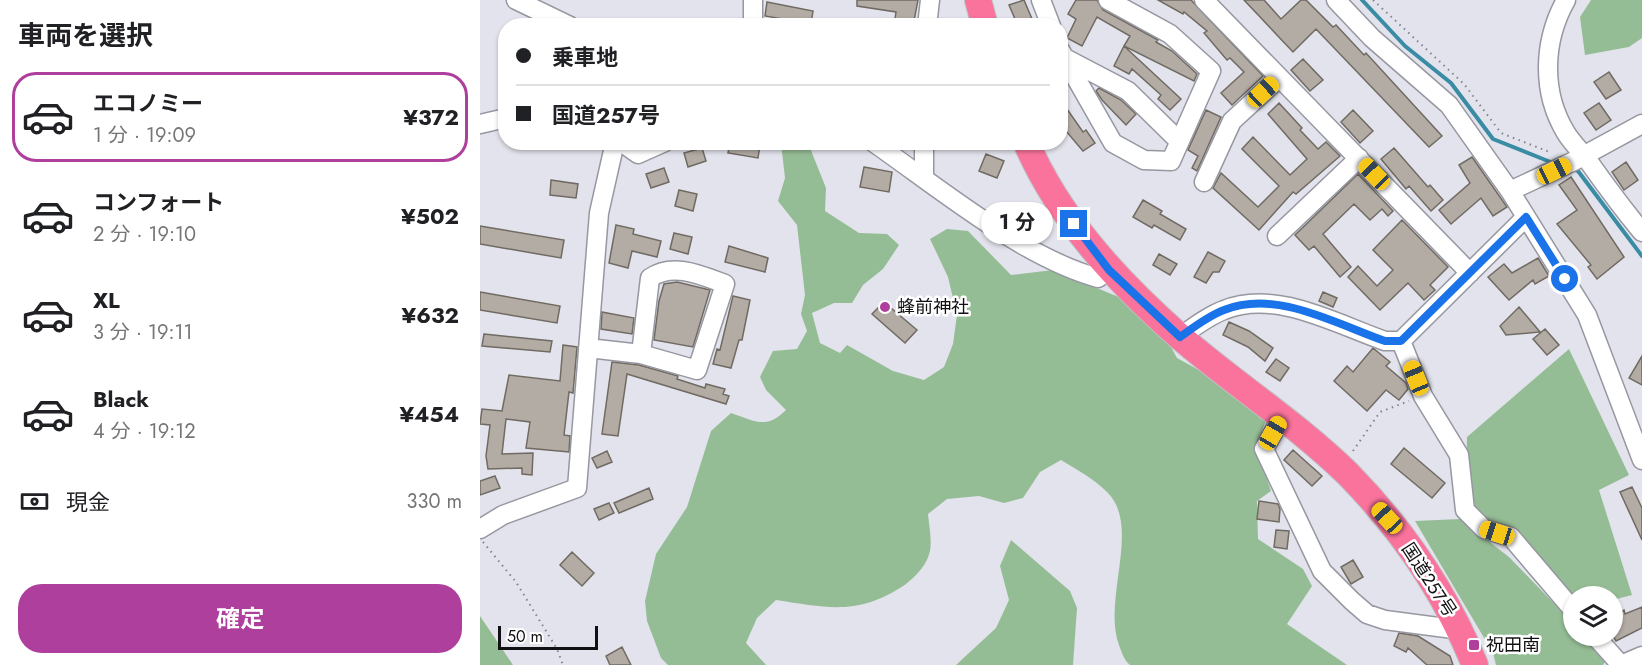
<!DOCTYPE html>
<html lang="ja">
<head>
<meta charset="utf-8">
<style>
  body { margin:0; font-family:Jost,"Noto Sans JP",sans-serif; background:#f6f6f6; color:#202124; height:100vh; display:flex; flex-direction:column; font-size:22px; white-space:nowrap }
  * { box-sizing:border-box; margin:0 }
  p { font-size:20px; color:#757577 }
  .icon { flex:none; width:33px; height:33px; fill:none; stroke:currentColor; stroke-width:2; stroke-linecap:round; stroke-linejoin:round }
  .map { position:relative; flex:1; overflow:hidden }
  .sheet { display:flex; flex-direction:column; background:#fff; width:480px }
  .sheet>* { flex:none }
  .banner { position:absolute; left:18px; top:18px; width:570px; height:132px; border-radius:24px; box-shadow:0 2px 4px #0004; display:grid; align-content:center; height:132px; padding:0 18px; background:#fff }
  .fabs { position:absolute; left:1083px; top:586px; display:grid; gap:12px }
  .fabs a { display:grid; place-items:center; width:60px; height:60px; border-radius:50%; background:#fff; box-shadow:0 2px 4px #0004; font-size:30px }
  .scale { position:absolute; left:18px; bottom:15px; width:100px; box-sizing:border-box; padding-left:6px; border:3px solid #111114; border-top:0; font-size:16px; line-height:21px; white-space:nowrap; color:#111114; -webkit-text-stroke:4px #fff; paint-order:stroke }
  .end { position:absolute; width:27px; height:27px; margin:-14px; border:8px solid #1a73e8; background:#fff; box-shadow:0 0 0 3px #fff }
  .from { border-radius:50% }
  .bubble { position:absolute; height:42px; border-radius:21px; background:#fff; box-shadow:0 2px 4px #0004; font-size:20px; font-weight:700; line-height:42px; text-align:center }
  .car { position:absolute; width:18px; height:36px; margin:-18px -9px; border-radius:8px; box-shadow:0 0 4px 2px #0007; background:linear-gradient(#f5c518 24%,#345 0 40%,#f5c518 0 76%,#345 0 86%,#f5c518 0) }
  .banner b { display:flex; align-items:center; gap:21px; height:57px; font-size:22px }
  .banner b+b { border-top:2px solid #e0e0e0 }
  .banner i { width:15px; height:15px; background:#202124 }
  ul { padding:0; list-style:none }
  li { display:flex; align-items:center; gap:18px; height:90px; margin:0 12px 9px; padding:0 6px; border:3px solid transparent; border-radius:24px }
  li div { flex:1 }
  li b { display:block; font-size:22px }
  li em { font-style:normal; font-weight:700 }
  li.on { border-color:#ae3f9c }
  li>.icon { width:54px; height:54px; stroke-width:1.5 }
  h2 { padding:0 18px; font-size:27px; line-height:72px }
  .pay { display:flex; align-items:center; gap:15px; height:66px; padding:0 18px; font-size:22px }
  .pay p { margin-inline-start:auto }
  .button { display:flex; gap:12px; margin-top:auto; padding:12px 18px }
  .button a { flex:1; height:69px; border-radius:24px; background:#ae3f9c; color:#fff; font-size:24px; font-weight:700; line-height:69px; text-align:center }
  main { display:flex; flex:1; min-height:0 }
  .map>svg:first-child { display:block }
  .green { fill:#95bd95 }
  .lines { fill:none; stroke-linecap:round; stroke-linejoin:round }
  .stream { stroke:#398ca4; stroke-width:4 }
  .building { fill:#b2aca4; stroke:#706a63; stroke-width:1.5 }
  .minor-casing { stroke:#9697a0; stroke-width:21 }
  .highway-casing { stroke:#c1c1c2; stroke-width:28 }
  .path { stroke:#828389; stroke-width:2; stroke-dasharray:1.5 4.5; stroke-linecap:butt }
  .minor { stroke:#fff; stroke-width:18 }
  .highway { stroke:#f9739d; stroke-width:26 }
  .route { stroke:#1a73e8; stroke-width:8 }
  .poi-dot { fill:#ae3f9c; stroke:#fff; stroke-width:2 }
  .labels { text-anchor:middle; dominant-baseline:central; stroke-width:5; stroke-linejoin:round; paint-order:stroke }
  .poi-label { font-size:18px; fill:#111114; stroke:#fff; text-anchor:start }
  .street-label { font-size:18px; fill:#111114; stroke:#fff }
</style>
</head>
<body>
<main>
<section class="sheet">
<h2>車両を選択</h2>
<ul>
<li class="on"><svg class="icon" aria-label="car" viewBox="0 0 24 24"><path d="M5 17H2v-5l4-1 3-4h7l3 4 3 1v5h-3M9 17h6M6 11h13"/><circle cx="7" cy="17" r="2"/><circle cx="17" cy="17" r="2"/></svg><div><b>エコノミー</b><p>1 分 · 19:09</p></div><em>¥372</em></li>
<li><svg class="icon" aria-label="car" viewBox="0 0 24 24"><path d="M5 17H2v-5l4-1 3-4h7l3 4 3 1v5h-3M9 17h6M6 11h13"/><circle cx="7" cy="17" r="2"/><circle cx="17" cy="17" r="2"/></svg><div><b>コンフォート</b><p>2 分 · 19:10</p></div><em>¥502</em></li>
<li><svg class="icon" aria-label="car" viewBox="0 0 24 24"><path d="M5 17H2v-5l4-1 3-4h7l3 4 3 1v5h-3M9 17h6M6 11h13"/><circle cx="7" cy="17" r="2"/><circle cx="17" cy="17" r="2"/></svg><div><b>XL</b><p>3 分 · 19:11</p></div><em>¥632</em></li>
<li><svg class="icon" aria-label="car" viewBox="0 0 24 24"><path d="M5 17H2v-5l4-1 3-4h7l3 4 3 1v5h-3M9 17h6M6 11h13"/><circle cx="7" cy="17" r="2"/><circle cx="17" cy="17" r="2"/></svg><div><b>Black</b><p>4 分 · 19:12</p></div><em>¥454</em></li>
</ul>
<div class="pay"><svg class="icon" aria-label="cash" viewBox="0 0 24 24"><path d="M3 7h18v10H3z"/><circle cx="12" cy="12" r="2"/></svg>現金<p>330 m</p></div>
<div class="button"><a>確定</a></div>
</section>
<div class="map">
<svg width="1162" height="665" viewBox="0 0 1162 665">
  <rect width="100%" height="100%" fill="#e2e3ec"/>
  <path class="green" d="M1111,0H1162V38L1149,47L1105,55L1100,17Z
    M301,143H328L346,188L345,211L379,233L407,234L419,245L403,269L383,285L372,303H354L332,313L340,343L360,353L367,345L413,371L444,380L464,367L473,344L477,315L468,277L450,239L467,229L488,231L531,275L573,270L646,300L680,327L697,358L737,380L786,420L776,447L791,491L777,501L778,539L823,569L832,586L807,624L867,665H650C644,660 642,653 639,645C622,599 662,526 627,492C614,479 596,469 581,460L560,472L543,498L524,503L499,496L467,499L448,514C449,525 452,540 450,551C447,565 436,576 426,584C379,616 349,608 296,600L277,618L266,643L286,665H188L181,658L167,621L165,601L176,554L207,507L231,431L251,413C275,421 286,430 306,410L286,390L280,377L293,351L317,349L327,331L321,314L325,295L317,225L298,201L305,178Z
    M1089,349L1149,475L1119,490L1152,595L1133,600L1132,597H1094L991,506L986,485L987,437Z
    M980,519L1029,557L1093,623L1094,636H1106L1128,657L1123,665H1016L1013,653L935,521Z
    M531,540L590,591L597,608L593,665H476L516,628L529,600L520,566Z
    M0,616L33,665H0Z"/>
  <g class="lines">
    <path class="stream" d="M882,0L925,46L971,83L1013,139L1073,163
      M1092,169L1098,171L1162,256"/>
  </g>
  <path class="building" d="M377,0H438L433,26H414L416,12L377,6Z
    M544,0L555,26H538L529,5Z
    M596,0H617L623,10L678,40L676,42L692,51L717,74L714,81L644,46L650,36L617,17L602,46L587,38L596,19L588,14Z
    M678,0H711L783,76L752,105L741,93L764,72L750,58L747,60L724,33L727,31L704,12L703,14Z
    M764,0H784L801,19L821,0H826L853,27L856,25L884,55L886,53L962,136L949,147L836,29L813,52Z
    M287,2L333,11L331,24L285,16Z
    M644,46L701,99L690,110L678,99L681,95L652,69L649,74L634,66Z
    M823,59L843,80L830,91L811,70Z
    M1129,72L1141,90L1126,99L1114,82Z
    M619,88L641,100L656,114L646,125L622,100L616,91Z
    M580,99L603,132L606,130L615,143L603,151L580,124Z
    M799,103L822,128L820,130L838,149L846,142L860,156L816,194L813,192L779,230L733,188L741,173L778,207L799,186L762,149L773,137L810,175L827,159L788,114Z
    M1119,103L1131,120L1116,130L1104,113Z
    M726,110L741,117L717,171L712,168L718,156L708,150Z
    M873,110L893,131L880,143L861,122Z
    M250,142L280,145L278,158L248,153Z
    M222,148L226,161L208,167L204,153Z
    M914,148L948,187L950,185L963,200L951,211L929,186L926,189L901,159Z
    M506,154L524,161L517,178L499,171Z
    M992,157L1027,207L1013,216L1001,198L971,224L959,210L990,183L979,165Z
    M1146,162L1158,180L1144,190L1132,172Z
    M384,167L412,172L409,192L380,187Z
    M184,168L189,182L171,188L166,174Z
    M878,174L913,211L908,216L902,209L890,220L874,204L843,234L871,267L860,277L834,246L829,250L815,235Z
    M1091,177L1144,257L1117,279L1108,267L1111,265L1077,224L1097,210L1079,185Z
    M71,180L98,184L96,198L70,195Z
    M199,190L217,194L213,211L195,206Z
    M663,200L682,211L680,214L706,229L700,240L674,225L672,228L653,217Z
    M548,203L566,210L559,227L541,219Z
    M922,220L968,267L950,285L955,290L944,300L928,283L900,310L868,277L878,266L897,286L913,270L893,250Z
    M136,225L154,229L153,234L181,241L177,257L152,251L148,268L129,263Z
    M0,226L84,240L81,258L0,244Z
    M194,233L212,237L208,254L190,249Z
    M249,246L288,258L285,272L245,262Z
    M728,252L745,261L739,272H733L726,283L714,277Z
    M679,254L697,264L690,275L673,265Z
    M1058,258L1069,276L1055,284L1053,280L1029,300L1008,277L1024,264L1032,273Z
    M197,282L230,290L213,347L174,340L179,301L184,284Z
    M0,292L80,306L77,323L0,310Z
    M843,292L857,298L853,307L839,301Z
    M253,296L270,300L262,340H259L251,368L233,364L237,349L240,350Z
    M404,302L437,330L425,343L392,314Z
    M1039,307L1060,332L1026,335L1020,326Z
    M122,312L154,318L152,334L121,329Z
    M749,322L769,331L793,348L785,361L768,347L743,335Z
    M1065,329L1079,345L1067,355L1053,339Z
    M4,334L72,341L70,352L2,346Z
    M83,345L97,347L93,393L89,392L84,435L90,436L89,452L46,448L50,422L26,419L22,454L53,453L52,475L42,474V468L8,469L6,456L10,425L0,424L2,409L22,411L29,375L80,381Z
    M893,348L910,362L906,366L926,383L928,389L919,400L906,390L887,411L854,381L867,366L873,372Z
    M1162,356V385L1149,378Z
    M796,359L809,368L800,381L786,372Z
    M132,362L159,365L198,376L197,379L225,388L226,384L245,389L243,394L249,396L246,404L147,374L138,436L122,434Z
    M924,448L965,483L952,498L911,464Z
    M813,450L842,476L832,486L804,460Z
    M127,451L132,462L117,468L112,458Z
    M15,476L20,488L0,495V481Z
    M1152,487L1162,508V540L1140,492Z
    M169,488L173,499L139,513L134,503Z
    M779,501L798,504L800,509L799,522L777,519Z
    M129,503L134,513L119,520L114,509Z
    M796,530L809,531L807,549L794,547Z
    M92,552L114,573L102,586L80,565Z
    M873,560L883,577L871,584L861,567Z
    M1162,607V628L1136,641L1132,634V615L1144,610L1145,614Z
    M919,633L938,636L970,656L973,665H947L928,648L926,652L914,646Z
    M142,647L151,665H130L126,656Z"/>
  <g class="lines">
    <g class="minor-casing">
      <path id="minor" d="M36,0L90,26
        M561,0L571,26
        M724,0L990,273
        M856,0L892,38L969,105L1030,191L1107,315L1162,460
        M1086,0C1063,41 1061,92 1086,133C1092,143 1102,152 1109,162C1126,186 1143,209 1162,232
        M273,26V0
        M447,26L450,0
        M580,50L633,143L664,160L691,161L731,71L690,34L628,0
        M583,57L648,91L699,141
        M0,124L26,118
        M141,142L158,154L185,142
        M393,142C459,188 542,257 618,278L629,270
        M444,142V178
        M724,182L752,121L799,78
        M1030,191L1094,161L1162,124
        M797,236L879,158
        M700,337C714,327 728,316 744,310C796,289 856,324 905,341H921L1046,217
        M921,341L943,396L979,455L985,510L1004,529L1031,537L1094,611
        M108,348L161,354L217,370L245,284C221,275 193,262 170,278L161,354
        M802,417L784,449L842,571L872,601L887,614L905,620L981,630
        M0,529L23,515L97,488L119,213L135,142
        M1115,636L1141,665L1162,656"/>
    </g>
    <g class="highway-casing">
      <path id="highway" d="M498,0L505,26
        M546,142C579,219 638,282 699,336C754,384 816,423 868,474C922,529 966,594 995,665"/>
    </g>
    <path class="path" d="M893,0L984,84L1021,133L1072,153
      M873,451L900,412L929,401
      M3,542L36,582L77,649L83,665"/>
    <use href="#minor" class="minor"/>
    <use href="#highway" class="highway"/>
  </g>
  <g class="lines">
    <path class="route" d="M594,224L629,270L700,337C714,327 728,316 744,310C796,289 856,324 905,341H921L1046,217L1085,279"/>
  </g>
  <g class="poi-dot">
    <circle cx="405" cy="307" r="6"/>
    <rect x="988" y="639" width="12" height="12" rx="3"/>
  </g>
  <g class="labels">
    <g class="poi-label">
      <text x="417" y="307">蜂前神社</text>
      <text x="1006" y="645">祝田南</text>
    </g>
    <g class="street-label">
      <text transform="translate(949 580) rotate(57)">国道257号</text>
    </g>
  </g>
</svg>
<div class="fabs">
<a><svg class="icon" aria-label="layers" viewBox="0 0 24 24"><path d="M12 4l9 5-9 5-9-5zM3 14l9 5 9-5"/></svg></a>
</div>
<div class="scale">50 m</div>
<i class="end from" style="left:1085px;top:279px"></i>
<i class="end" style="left:594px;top:224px"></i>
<div class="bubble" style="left:501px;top:202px;width:72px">1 分</div>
<i class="car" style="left:783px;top:92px;rotate:47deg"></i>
<i class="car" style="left:1074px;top:171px;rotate:64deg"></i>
<i class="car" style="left:894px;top:174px;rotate:316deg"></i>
<i class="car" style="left:936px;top:378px;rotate:338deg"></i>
<i class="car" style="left:793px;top:433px;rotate:30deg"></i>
<i class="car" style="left:907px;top:518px;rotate:317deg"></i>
<i class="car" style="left:1017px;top:533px;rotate:288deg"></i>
<div class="banner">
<b><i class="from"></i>乗車地</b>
<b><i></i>国道257号</b>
</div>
</div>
</main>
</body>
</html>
